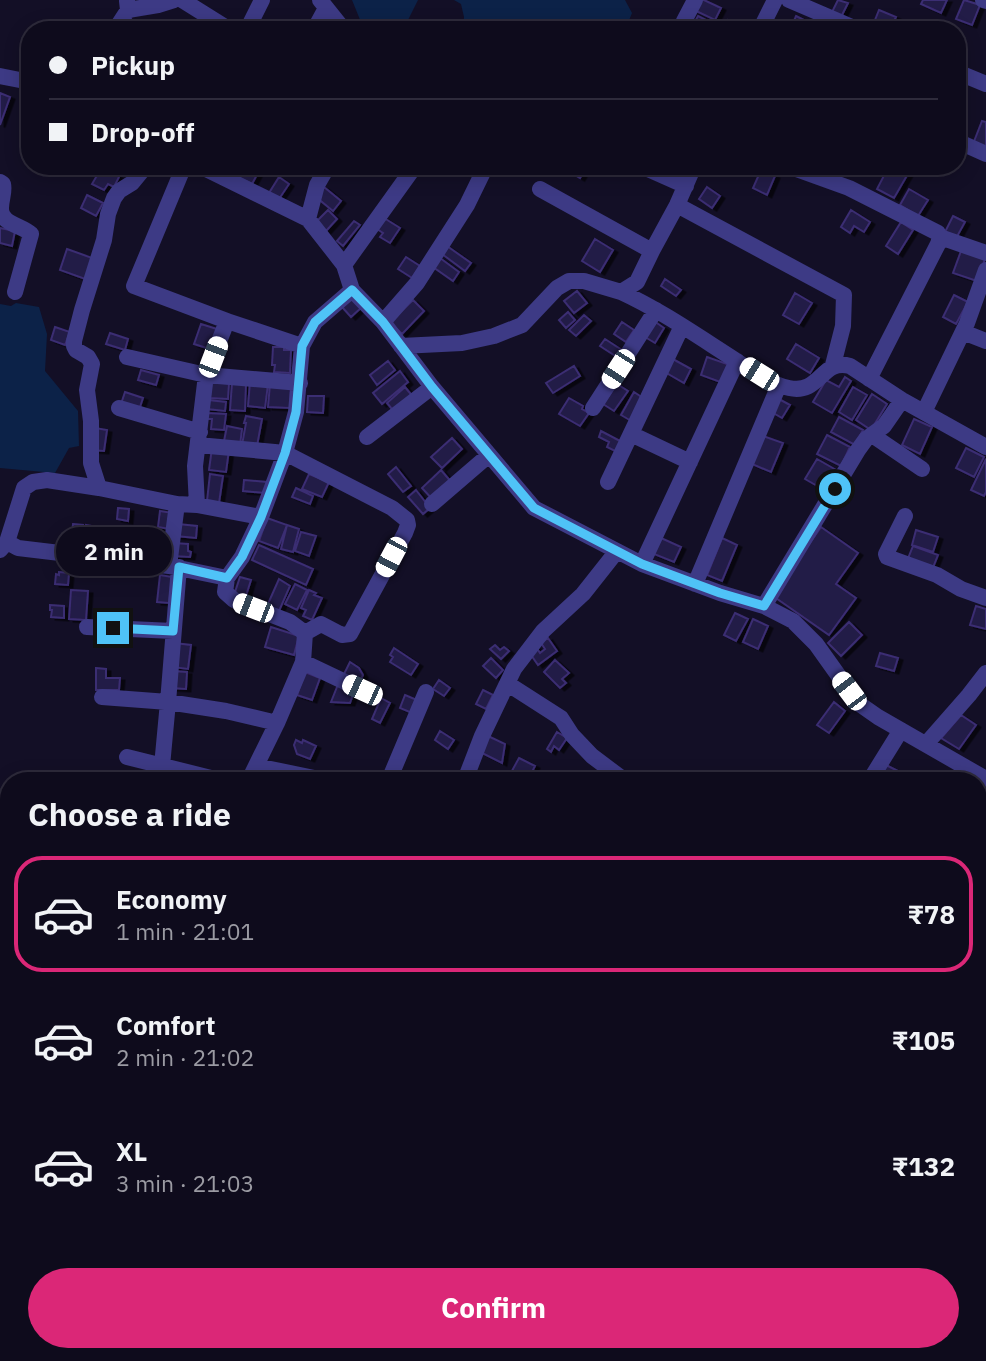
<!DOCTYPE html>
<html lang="en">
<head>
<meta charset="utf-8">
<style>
  body { margin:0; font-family:"IBM Plex Sans",sans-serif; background:#1c1929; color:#f1f3f6; height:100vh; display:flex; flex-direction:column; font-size:26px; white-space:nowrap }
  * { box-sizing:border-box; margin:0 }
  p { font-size:23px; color:#9b9ba3 }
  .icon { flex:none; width:38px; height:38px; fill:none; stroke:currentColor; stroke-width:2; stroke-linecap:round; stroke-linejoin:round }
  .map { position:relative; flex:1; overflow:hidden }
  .side { position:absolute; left:0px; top:772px; width:987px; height:590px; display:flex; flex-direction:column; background:#0e0b1c; border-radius:28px 28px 0 0; box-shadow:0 4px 18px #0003,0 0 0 2px #2e2b3b }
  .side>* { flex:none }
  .hud { position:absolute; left:21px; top:21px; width:945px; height:154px; border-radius:28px; box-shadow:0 4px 18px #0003,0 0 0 2px #2e2b3b; display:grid; align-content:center; height:154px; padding:0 28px; background:#0e0b1c }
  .end { position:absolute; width:32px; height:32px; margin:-16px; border:9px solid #4fc3f7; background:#111; box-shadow:0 0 0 4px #111 }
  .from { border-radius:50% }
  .bubble { position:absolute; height:49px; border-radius:24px; background:#0e0b1c; box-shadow:0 4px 18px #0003,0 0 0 2px #2e2b3b; font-size:23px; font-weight:800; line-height:49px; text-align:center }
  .car { position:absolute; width:21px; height:42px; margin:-21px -10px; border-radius:9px; box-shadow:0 0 5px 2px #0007; background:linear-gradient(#fff 24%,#345 0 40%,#fff 0 76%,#345 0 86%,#fff 0) }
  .hud b { display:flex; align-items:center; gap:24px; height:66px; font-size:26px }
  .hud b+b { border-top:2px solid #2e2b3b }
  .hud i { width:18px; height:18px; background:#f1f3f6 }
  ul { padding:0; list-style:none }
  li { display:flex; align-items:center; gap:21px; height:116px; margin:0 14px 10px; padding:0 14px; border:4px solid transparent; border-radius:28px }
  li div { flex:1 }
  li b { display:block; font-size:26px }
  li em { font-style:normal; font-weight:800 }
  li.selected { border-color:#db2777 }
  li>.icon { width:63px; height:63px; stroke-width:1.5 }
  h2 { padding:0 28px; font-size:32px; line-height:84px }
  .primary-button { display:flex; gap:14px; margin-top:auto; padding:14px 28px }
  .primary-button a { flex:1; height:80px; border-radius:42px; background:#db2777; color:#fff; font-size:28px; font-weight:800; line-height:80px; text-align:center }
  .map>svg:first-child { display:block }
  .water { fill:#0c2248 }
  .building { fill:#241b47; stroke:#3b2d73; stroke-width:2; filter:url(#shadow) }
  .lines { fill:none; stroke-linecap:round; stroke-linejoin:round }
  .minor { stroke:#3d3a85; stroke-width:16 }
  .route { stroke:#4fc3f7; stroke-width:9 }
</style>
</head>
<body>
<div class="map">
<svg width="986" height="1361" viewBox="0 0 986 1361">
  <defs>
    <filter id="shadow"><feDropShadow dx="4.5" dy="2.5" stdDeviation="0" flood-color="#0009"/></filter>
  </defs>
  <rect width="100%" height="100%" fill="#130f26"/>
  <path class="water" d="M352,0H418L406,24L399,30H370L363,27Z
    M454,0H625L632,13L625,30H463L464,17L461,4Z
    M16,303L39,307L47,334L45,371L78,411L79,446L69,448L55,473L0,468V304L11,306Z
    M986,915V1020L983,1019L978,1007V919Z"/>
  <path class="building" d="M699,0H704L721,8L715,20L694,10Z
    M838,0L848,3L840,19L831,14Z
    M923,0H947L941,13L921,4Z
    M964,0L980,5L972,25L956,19Z
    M879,10L896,17L890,30H871Z
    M698,16L712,23L709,30H698L692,27Z
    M796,16L812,24L810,30H790Z
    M728,20L749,30H723Z
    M0,93L10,97L0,125Z
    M982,121L986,122V148L973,144Z
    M242,166H253L252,168L259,171L252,184L237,177Z
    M569,166H587L580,178L567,170Z
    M889,166H900L909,172L894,198L877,189Z
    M102,167L119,177L114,187L108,184L104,190L92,184Z
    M761,170L775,176L767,195L753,188Z
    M279,177L289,184L279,199L269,193Z
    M324,187L341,201L333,211L316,197Z
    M707,187L720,196L712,208L699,199Z
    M909,189L928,200L918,216L900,205Z
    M87,195L103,203L96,216L81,208Z
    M328,210L337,219L326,231L316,222Z
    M851,210L870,222L864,232L854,226L850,233L841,227Z
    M953,216L965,222L954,242L943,236Z
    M384,218L400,228L390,243L380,237L383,233L377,229Z
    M354,221L360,225L343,246L337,241Z
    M901,222L913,230L898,254L886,246Z
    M0,228L15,231L12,246L0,243Z
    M595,239L613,250L600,272L582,261Z
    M447,246L471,263L465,271L442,254Z
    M67,249L95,259L88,280L60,270Z
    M961,251L985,259L977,281L953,273Z
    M406,257L420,266L412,278L398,269Z
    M440,258L459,272L453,281L433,267Z
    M665,279L681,290L676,296L661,286Z
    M577,291L587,303L574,313L564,301Z
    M795,293L812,303L799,324L783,315Z
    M954,295L968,302L956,324L943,317Z
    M353,297L362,307L351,317L342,307Z
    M413,300L424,311L402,334L390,322Z
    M568,312L575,320L566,328L559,320Z
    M584,315L591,321L576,336L569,330Z
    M654,321L664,328L655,343L645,337Z
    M622,322L634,330L626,342L614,334Z
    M201,324L220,330L213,350L194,344Z
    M55,327L70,332L65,345L51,340Z
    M110,333L128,339L125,350L106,344Z
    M605,339L628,354L623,361L600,346Z
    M796,344L819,358L810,373L787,359Z
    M273,347H284V350H291L290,373L274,372L275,365H272Z
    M707,357L730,365L723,383L701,375Z
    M671,358L691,369L684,383L663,371Z
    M388,361L395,370L377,385L370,375Z
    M574,366L580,376L553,393L546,383Z
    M141,370L159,375L156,385L138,380Z
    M400,371L408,382L382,404L373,393Z
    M845,377L851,381L832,413L813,402L826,380L839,387Z
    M211,382L229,383L228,399L209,398Z
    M250,382L268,384L265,408L248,406Z
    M232,383H246L245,411L230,410Z
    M270,384L291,385L290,408L268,407Z
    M617,384L628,391L614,411L603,404Z
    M405,387L414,398L396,414L387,403Z
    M853,387L867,395L852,420L839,412Z
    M125,392L143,398L139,410L121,404Z
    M634,392L646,400L633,422L621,415Z
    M872,394L887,404L871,430L856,420Z
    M308,396H324L323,413L307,412Z
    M569,398L583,406L582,409L589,413L580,426L559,414Z
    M777,398L790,405L782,418L770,411Z
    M208,400L226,402L225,411L207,409Z
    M207,413L226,414L224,430L211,429L212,419H207Z
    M246,416L262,419L257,446L242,445L246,423H244Z
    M839,417L863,430L855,445L831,432Z
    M914,419L932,427L920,454L902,445Z
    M227,426L242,429L240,445L224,441Z
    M95,428L107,430L104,451L92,450Z
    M601,431L622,442L617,452L607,447L609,442L599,437Z
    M827,435L850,447L841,466L817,454Z
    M763,436L783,443L771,472L752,464Z
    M452,438L462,449L442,468L431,457Z
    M212,448L229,450L226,472L209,470Z
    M966,448L984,457L974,477L956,468Z
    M817,459L838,471L826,491L805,479Z
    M986,459V492L984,496L971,490Z
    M396,467L411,486L403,492L388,474Z
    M441,470L452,483L433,500L422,488Z
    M210,474L223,476L219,503L207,501Z
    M309,474L329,482L322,497L302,489Z
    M244,480L267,482L266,493L243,491Z
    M296,488L313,496L310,504L292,497Z
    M416,490L430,508L423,514L408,497Z
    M118,508L129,509L128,521L117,519Z
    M160,511L173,513L170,529L158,527Z
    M267,518L287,525L278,548L259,541Z
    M73,524L83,525L81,546L71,545Z
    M178,524L197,526L196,538L176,536Z
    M86,525L104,528L102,548L92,546L91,554L82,552Z
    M287,525L299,529L293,552L281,549Z
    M821,527L858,553L836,584L856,598L829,635L773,596Z
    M916,530L938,537L933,552L912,545Z
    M301,532L316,536L309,556L295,551Z
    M661,538L681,547L674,562L654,554Z
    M722,538L737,545L722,581L707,575Z
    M174,543L188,544V551L191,552L190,557L172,556Z
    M259,545L313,569L306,585L252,560Z
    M913,546L938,555L932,570L907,561Z
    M59,572L69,573L68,585L55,584L56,574L59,575Z
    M160,575L172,577L169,603L157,602Z
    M240,577L251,580L245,599L234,595Z
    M279,579L290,586L279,611L267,606Z
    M295,584L307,590L297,610L285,604Z
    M71,590L88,591L86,620L69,619Z
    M309,590L316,593L314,595L322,598L312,620L303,616L306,610L301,608Z
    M50,605L64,606V618L51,617L52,610H50Z
    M976,606L986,609V629L970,625Z
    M735,613L748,619L736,641L724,635Z
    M753,619L768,626L758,649L743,642Z
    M849,622L862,635L841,656L828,643Z
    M271,627L299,636L294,655L265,647Z
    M548,638L557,651L538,665L529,652L536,647L540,653L545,649L541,643Z
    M174,643L191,645L188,669L172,667Z
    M495,645L500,650L504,647L509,651L501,659L490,649Z
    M394,648L418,664L411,675L390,662L393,657L390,655Z
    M880,653L898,658L894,671L876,666Z
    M491,658L503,670L496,678L483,666Z
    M555,660L569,673L562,679L566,683L560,688L544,672Z
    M350,662L359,668L363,675L358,686L342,678Z
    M96,668L106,669V678H120L119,690H96Z
    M172,671L187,672L186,689L171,688Z
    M305,672L320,678L312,700L297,695Z
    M439,680L450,688L444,696L433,689Z
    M339,682L355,689L350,703L331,702Z
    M483,690L493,695L486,709L476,704Z
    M405,695L417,700L412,713L400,708Z
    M381,698L390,703L380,723L372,719Z
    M834,702L845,711L829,733L817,725Z
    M961,715L976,725L959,749L941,738Z
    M440,731L454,740L448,749L435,740Z
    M557,732L567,738L559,750L554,746L551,752L547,749Z
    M488,736L505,744L502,763L482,753Z
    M296,740L302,743L303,740L316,746L310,759L297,754L294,745Z
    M519,758L535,766L528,780H507Z
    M884,764L902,773L898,780H889L879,775Z
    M985,1141L986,1142V1177L978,1169V1150Z
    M982,1208L986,1210V1253L978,1249V1221Z
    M106,1353H121L115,1361H100Z
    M816,1353H834L843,1357L841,1361H824L814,1356Z
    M942,1353H955L968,1361H936Z"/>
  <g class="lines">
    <path class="minor" d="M182,0L230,30
      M320,0L344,30
      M789,0L859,30
      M983,0L986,1
      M128,10L158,5L174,0
      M115,30L128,10L127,1
      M247,30L262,0
      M314,30L326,8
      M683,30L684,21L695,0
      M760,30L775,0
      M957,72L986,84
      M0,76L30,82
      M957,141L986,154
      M184,166L134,286L227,321L302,346
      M200,166L308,219L344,265L352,290L383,322L432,387L534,508L642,564L720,593L764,606L793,621L816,644L858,703L878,717L986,779
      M641,166L686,186
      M788,166L849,188L938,233L940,237L938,244L869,379
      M0,182L3,184C5,192 1,199 1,208C0,224 22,225 31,234L15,292
      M540,189L652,251
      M677,205L844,295L843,326L833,365
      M308,219L317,185L328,166
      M940,237L986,253
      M344,265L415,166
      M621,292C660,310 696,335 732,358C749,369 769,384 789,388C821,395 821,358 850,366L902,400L986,447
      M227,321L206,375L300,383
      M383,322L417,283L467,205L486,166
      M963,332L986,341
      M401,346L462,343L494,336L522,325L557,288L569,281H584L621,292L637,282L652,251L677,205L694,166
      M127,357L206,375L195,466L197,505
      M119,408L200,432
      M593,408L656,310
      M924,412L967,323L986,270
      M631,434L690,462
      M872,435L922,469
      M367,437L432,387
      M198,445L285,453L392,508L407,520L408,525L405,533L350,634L342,635L321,624L305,633
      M608,482L682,326
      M99,488L91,463V421L87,390L92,364L88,357L76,350L74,346V341L82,310L104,240L108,214L114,198L119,191L132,183L146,166
      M177,504L169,566L227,578
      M432,504L489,455
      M905,516L886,554L887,557L937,575L961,589L986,598
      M7,542L18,548L169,566
      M0,550L7,542L24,488L33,482L47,480L99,488L177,504L197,505L261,517
      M642,564L737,361
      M179,567L168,702L226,711L277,723
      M695,584L779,385
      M764,606L858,450L866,439L884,426L902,400
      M87,627L173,631
      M303,662L362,690
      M508,684L561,718L572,735L592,756L624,780
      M102,697L168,702L162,766
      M926,744L969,695L986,673
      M127,757L219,780
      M256,766L324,780
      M249,780L277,723L303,662L305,633L290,622L234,600L225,592L227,578L242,557L261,517L285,453L296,412L302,346L315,322L352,290
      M389,780L426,692
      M465,780L482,736L514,669L543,631L583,594L617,551
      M870,780L901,730
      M979,888L986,875
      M0,1038H2L9,1024
      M978,1070L986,1075
      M0,1114L9,1113
      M978,1199L986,1200
      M978,1252L986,1257
      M0,1254L9,1248
      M0,1297L9,1308
      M70,1353L84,1361
      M169,1353L181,1361
      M234,1353L246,1361
      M438,1353L454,1361
      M677,1353L693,1361
      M879,1353L895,1361
      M215,1361L223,1353
      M525,1361L529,1353"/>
  </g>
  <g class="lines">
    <path class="route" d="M113,628L173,631L179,567L227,578L242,557L261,517L285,453L296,412L302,346L315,322L352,290L383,322L432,387L534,508L642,564L720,593L764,606L835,489"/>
  </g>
</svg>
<i class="end from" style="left:835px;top:489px"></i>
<i class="end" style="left:113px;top:628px"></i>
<div class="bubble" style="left:56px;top:527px;width:116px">2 min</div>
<i class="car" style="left:213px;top:357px;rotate:21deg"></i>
<i class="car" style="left:618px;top:369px;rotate:213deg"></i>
<i class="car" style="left:759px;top:374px;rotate:302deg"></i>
<i class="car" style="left:391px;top:557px;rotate:208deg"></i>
<i class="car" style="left:253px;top:608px;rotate:291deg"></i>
<i class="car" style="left:362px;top:690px;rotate:295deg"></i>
<i class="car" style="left:849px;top:691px;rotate:323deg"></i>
<div class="hud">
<b><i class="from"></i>Pickup</b>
<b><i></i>Drop-off</b>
</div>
<section class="side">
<h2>Choose a ride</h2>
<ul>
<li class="selected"><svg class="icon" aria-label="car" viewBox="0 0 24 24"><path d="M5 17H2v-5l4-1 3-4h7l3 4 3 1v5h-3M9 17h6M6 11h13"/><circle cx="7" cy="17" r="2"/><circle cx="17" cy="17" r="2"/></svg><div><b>Economy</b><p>1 min · 21:01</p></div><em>₹78</em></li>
<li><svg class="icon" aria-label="car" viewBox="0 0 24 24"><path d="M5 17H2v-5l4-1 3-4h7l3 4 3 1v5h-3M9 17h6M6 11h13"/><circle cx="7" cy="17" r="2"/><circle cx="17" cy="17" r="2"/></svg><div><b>Comfort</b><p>2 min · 21:02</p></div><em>₹105</em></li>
<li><svg class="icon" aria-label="car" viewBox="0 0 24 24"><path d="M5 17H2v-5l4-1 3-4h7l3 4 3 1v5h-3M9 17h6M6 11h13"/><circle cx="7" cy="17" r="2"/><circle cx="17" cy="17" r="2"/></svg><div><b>XL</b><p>3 min · 21:03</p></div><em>₹132</em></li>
</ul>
<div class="primary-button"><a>Confirm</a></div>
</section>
</div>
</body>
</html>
